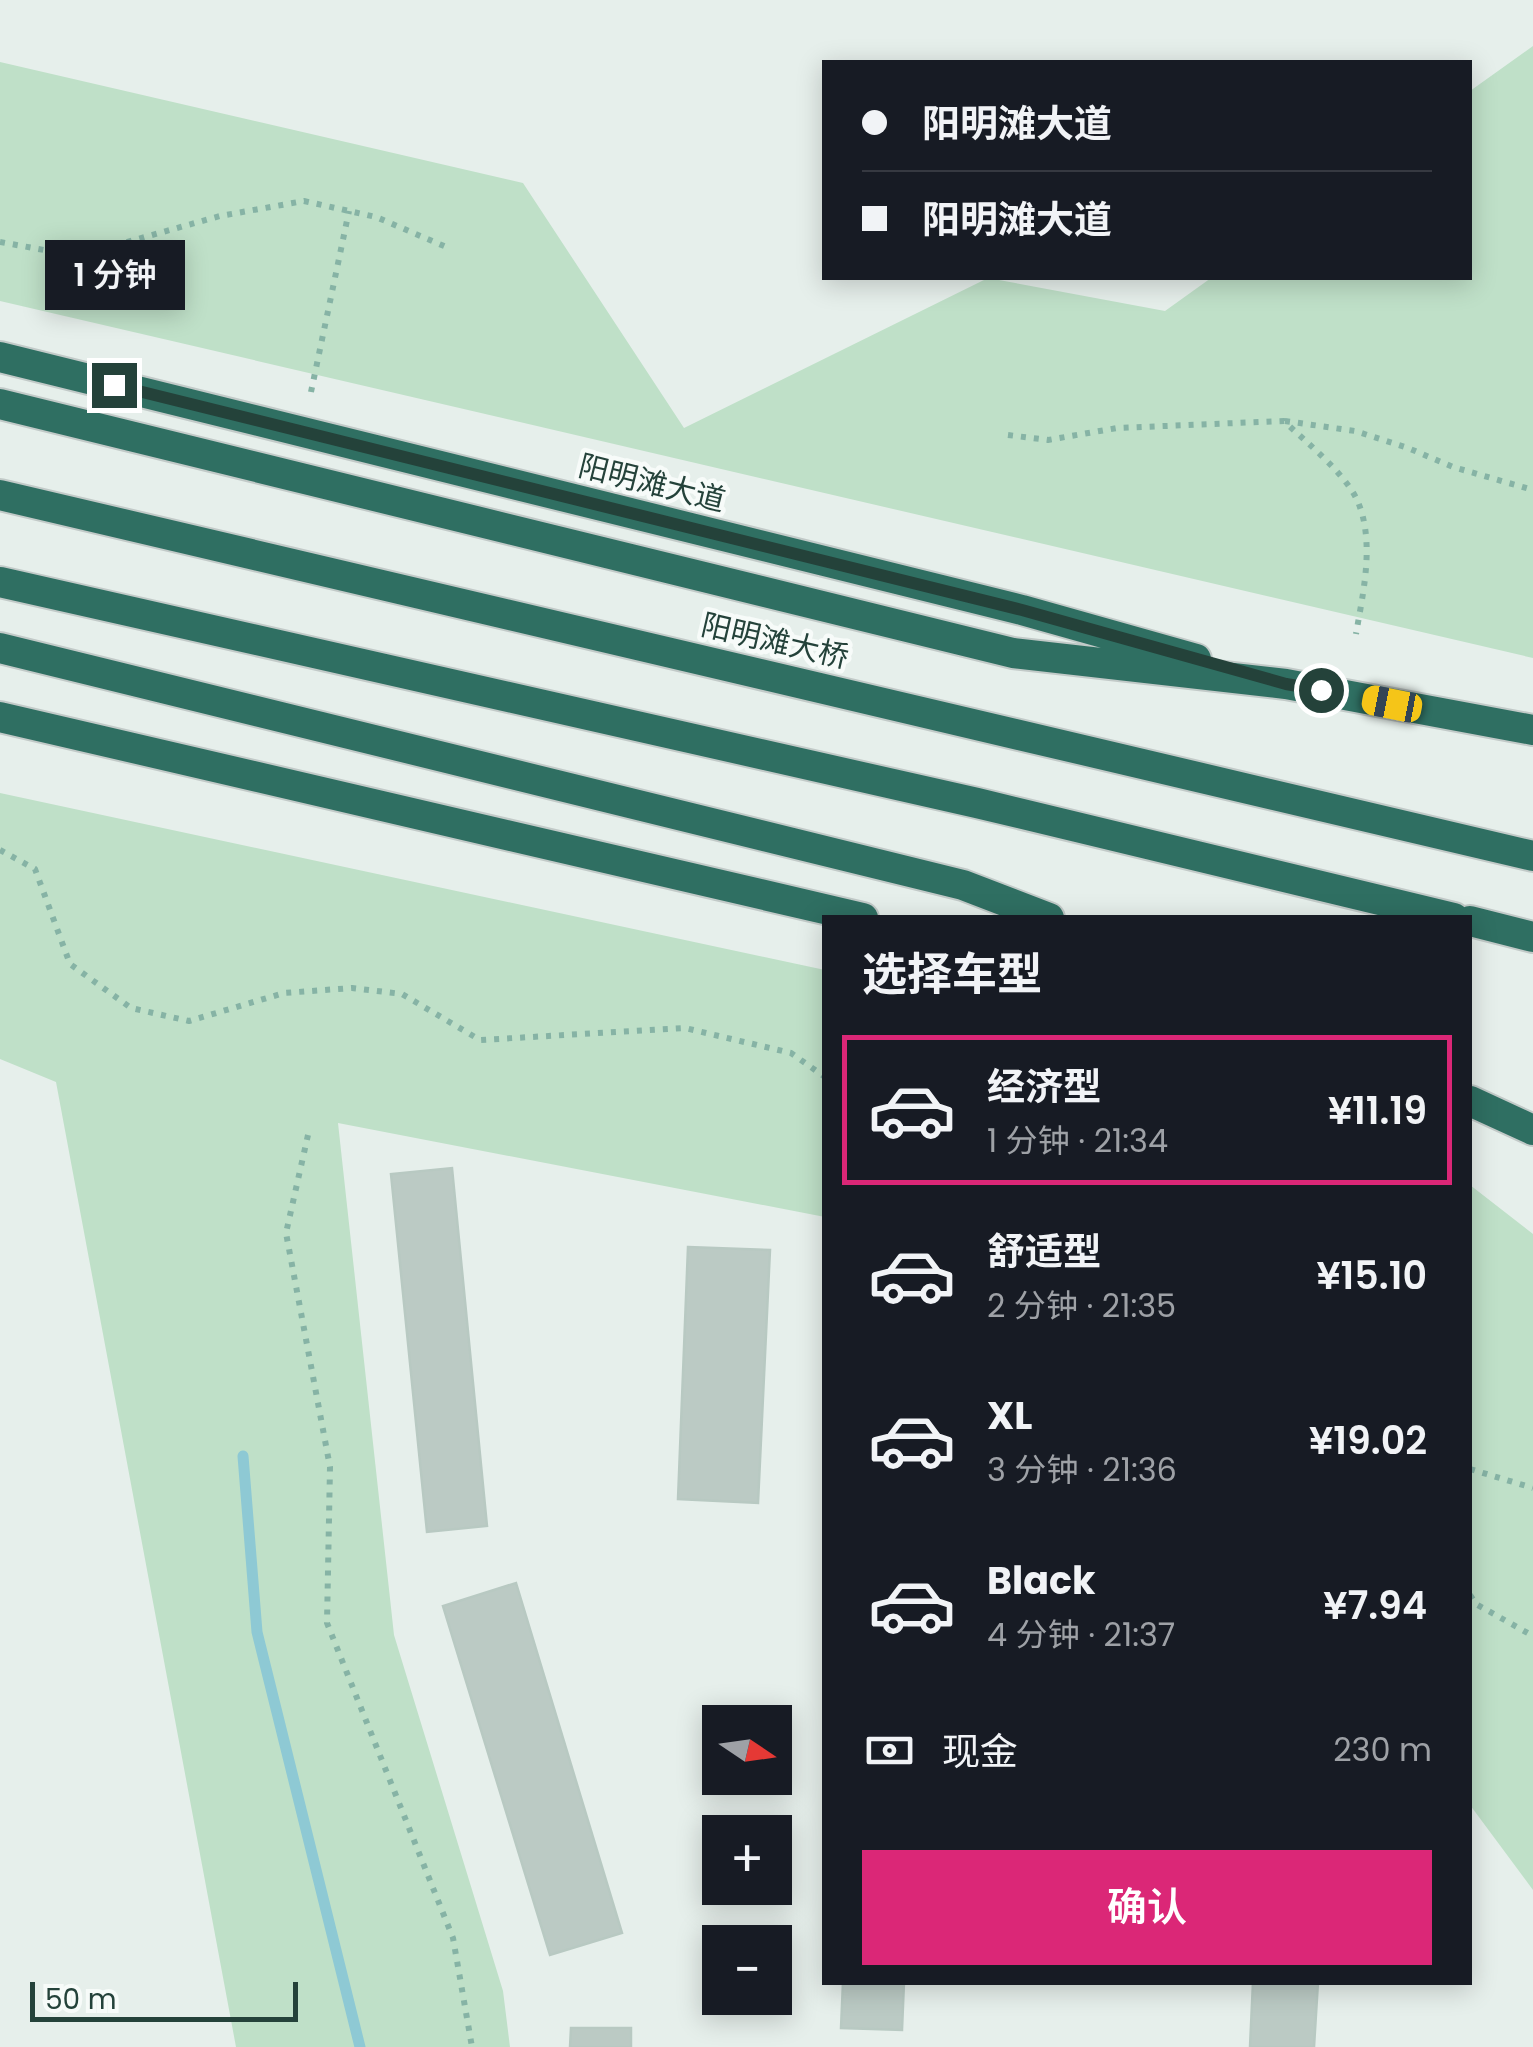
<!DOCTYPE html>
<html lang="zh">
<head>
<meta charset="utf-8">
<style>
  body { margin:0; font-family:Poppins,"Noto Sans SC",sans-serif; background:#242831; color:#f1f3f6; height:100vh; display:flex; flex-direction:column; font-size:38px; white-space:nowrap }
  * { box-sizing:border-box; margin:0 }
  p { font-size:32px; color:#9ea1a6 }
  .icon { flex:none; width:55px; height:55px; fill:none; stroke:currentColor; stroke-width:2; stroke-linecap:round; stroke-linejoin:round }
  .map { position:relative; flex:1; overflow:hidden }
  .sheet { position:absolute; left:822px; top:915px; width:650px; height:1070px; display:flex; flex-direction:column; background:#171b24; border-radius:0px; box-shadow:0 5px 25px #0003 }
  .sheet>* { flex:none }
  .banner { position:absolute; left:822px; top:60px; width:650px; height:220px; border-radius:0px; box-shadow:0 5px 25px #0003; display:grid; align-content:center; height:220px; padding:0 40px; background:#171b24 }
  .needle { width:65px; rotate:103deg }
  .buttons { position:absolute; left:702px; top:1705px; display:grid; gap:20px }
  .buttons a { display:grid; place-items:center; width:90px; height:90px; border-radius:0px; background:#171b24; box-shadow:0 5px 25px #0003; font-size:50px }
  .scale { position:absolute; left:30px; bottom:25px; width:268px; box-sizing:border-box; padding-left:10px; border:5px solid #24423a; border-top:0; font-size:28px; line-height:35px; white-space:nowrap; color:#24423a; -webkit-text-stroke:8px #f7fbf9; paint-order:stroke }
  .end { position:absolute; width:45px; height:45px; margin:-22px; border:12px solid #24423a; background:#fff; box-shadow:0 0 0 5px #fff }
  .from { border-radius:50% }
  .bubble { position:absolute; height:70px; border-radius:0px; background:#171b24; box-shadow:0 5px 25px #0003; font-size:32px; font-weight:600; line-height:70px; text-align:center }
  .car { position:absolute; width:30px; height:60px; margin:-30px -15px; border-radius:12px; box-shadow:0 0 8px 2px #0007; background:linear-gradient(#f5c518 24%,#345 0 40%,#f5c518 0 76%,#345 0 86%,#f5c518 0) }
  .banner b { display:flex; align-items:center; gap:35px; height:95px; font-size:38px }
  .banner b+b { border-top:2px solid #363941 }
  .banner i { width:25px; height:25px; background:#f1f3f6 }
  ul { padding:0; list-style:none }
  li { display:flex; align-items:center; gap:30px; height:150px; margin:0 20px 15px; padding:0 20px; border:5px solid transparent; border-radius:0px }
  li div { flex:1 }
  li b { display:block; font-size:38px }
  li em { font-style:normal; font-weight:600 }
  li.on { border-color:#db2777 }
  li>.icon { width:90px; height:90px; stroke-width:1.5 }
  h2 { padding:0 40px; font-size:45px; line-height:120px }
  .pay { display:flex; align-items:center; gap:25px; height:110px; padding:0 40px; font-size:38px }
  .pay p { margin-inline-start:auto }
  .button { display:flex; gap:20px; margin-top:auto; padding:20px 40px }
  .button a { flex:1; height:115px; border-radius:0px; background:#db2777; color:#fff; font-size:40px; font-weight:600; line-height:115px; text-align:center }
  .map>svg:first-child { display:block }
  .green { fill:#bfe0c8 }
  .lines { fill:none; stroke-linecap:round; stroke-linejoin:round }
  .stream { stroke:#8ec9d4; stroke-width:11 }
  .building { fill:#bbcac4; stroke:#b8c9c2; stroke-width:2.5 }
  .highway-casing { stroke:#c2cac8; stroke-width:34 }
  .path { stroke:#86b3a5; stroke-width:6; stroke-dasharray:5 8; stroke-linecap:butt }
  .highway { stroke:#2f6f62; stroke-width:30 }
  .route { stroke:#24423a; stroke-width:12 }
  .labels { text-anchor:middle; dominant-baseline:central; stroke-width:9; stroke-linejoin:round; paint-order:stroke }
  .street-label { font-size:30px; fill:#24423a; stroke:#f7fbf9 }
</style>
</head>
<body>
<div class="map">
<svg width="1533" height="2047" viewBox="0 0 1533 2047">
  <rect width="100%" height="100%" fill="#e6efeb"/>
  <path class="green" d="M1533,46V658L0,301V62L523,183L684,428L988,278L1165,311L1211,278H1470V91Z
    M0,793L825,970V1217L338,1123L394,1635L503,1991L510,2047H236L56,1082L0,1059Z
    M1470,1185L1533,1234V1890L1470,1805Z"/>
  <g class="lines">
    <path class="stream" d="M243,1456L257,1632L360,2047"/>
  </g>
  <path class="building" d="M452,1168L487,1526L427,1532L391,1174Z
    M688,1247L770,1250L758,1503L678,1499Z
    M516,1583L622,1933L550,1955L443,1606Z
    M843,1982H904L902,2030L841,2028Z
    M1253,1982H1318L1314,2047H1250Z
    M571,2028H631V2047H570Z"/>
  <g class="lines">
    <g class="highway-casing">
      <path id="highway" d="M0,357L1022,610L1196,659
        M0,404L1013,653L1286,684L1533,730
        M0,495L1533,856
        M0,582L977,803L1454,918
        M0,648L963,885L1049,918
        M0,717L863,918
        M1470,921L1533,937
        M1470,1101L1533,1130"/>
    </g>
    <path class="path" d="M0,242L77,256L220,216L304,201L376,217L451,249
      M311,392L349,211
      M1285,421L1355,431L1408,448L1453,467L1533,490
      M1008,435L1048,440L1117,428L1284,421C1307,443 1346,474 1358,502C1375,543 1363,593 1356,634
      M0,850L35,869L70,964L131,1008L189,1021L284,993L352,988L402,994L480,1040L685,1028L791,1053L825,1077
      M308,1135L286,1233L330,1467L327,1623L453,1938L472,2047
      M1470,1469L1533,1488
      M1470,1595L1476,1604L1533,1636"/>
    <use href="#highway" class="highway"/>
  </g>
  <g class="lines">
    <path class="route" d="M114,385L1022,610L1286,684L1321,690"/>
  </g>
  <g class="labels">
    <g class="street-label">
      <text transform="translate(652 483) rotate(14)">阳明滩大道</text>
      <text transform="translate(775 641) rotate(13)">阳明滩大桥</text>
    </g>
  </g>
</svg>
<div class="buttons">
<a><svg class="needle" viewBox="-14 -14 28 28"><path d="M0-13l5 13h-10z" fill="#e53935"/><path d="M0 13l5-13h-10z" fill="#9ea1a6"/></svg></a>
<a>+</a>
<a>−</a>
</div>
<div class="scale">50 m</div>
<i class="end from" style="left:1321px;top:690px"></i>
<i class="end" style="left:114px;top:385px"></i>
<div class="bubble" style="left:45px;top:240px;width:140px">1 分钟</div>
<i class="car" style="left:1392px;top:704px;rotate:281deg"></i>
<div class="banner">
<b><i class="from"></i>阳明滩大道</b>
<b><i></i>阳明滩大道</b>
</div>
<section class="sheet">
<h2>选择车型</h2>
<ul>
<li class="on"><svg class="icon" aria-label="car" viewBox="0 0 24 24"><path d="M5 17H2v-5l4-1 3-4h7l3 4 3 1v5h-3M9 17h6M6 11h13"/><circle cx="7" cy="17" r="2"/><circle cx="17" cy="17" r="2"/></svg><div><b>经济型</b><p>1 分钟 · 21:34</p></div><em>¥11.19</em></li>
<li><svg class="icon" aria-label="car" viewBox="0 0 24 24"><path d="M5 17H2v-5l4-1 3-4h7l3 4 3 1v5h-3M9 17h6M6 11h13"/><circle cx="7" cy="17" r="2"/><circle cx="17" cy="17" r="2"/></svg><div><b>舒适型</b><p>2 分钟 · 21:35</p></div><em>¥15.10</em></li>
<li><svg class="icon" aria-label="car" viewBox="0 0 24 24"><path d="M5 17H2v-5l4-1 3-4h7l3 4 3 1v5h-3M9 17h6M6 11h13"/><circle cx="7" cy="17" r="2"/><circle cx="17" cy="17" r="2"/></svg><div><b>XL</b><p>3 分钟 · 21:36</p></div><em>¥19.02</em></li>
<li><svg class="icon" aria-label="car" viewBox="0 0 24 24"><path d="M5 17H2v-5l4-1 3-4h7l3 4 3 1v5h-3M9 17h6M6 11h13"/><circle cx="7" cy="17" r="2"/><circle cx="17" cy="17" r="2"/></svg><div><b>Black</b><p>4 分钟 · 21:37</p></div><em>¥7.94</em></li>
</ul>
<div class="pay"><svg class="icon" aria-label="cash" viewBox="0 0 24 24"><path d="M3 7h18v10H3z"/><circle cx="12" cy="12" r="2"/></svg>现金<p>230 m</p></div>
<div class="button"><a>确认</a></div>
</section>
</div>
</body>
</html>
